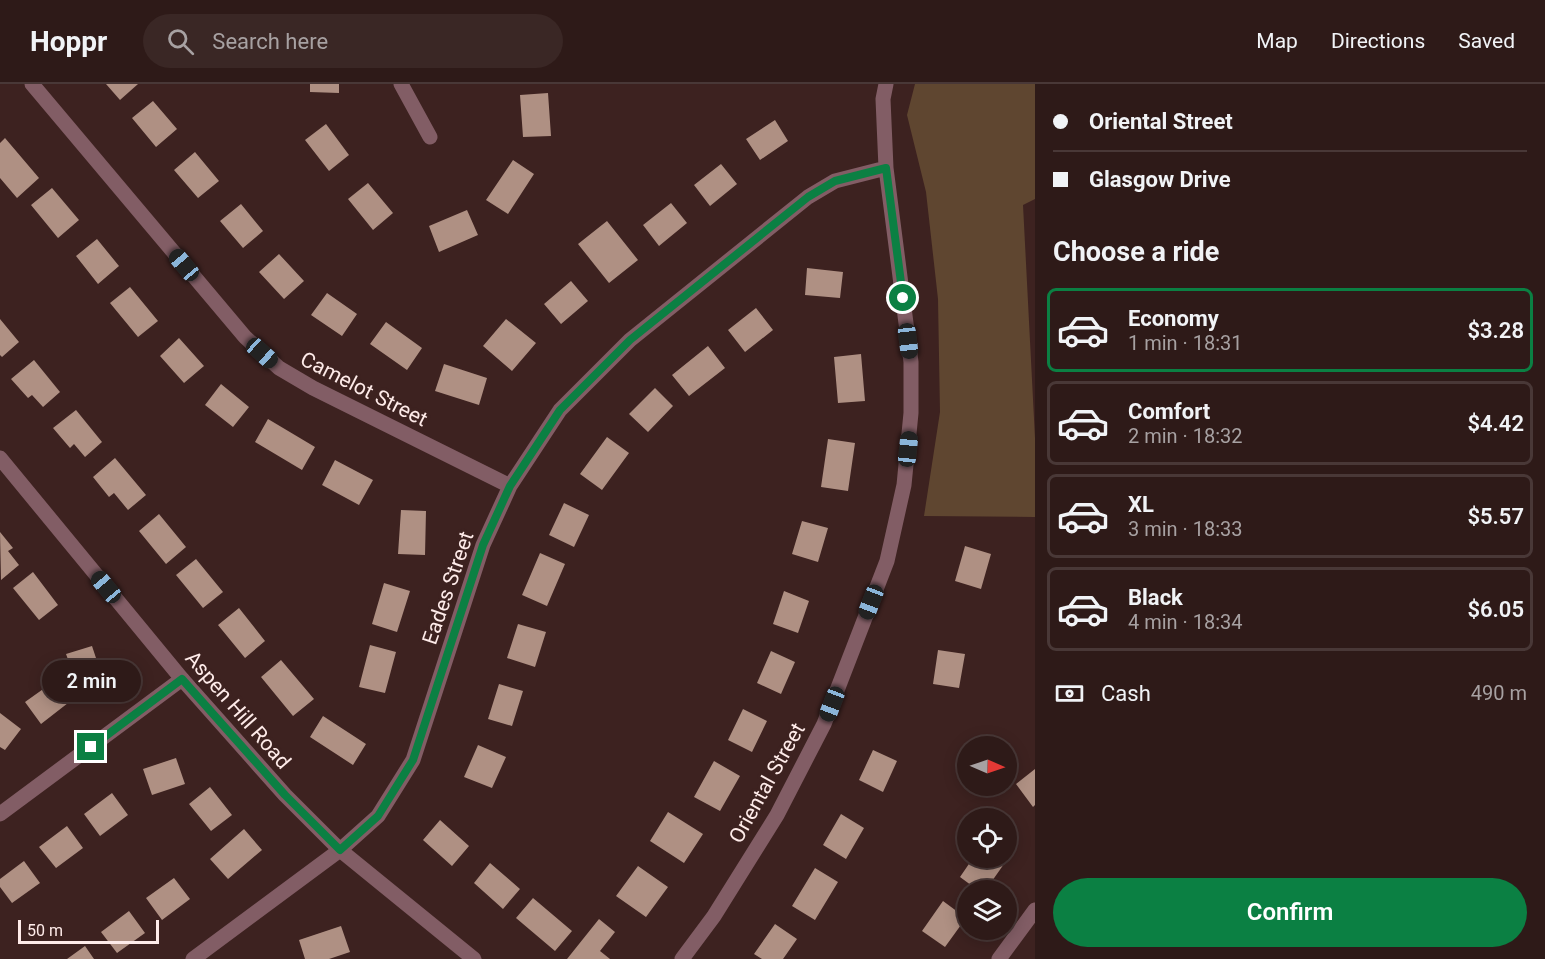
<!DOCTYPE html>
<html lang="en">
<head>
<meta charset="utf-8">
<style>
  body { margin:0; font-family:Roboto,sans-serif; background:#3a2725; color:#f1f3f6; height:100vh; display:flex; flex-direction:column; font-size:22px; white-space:nowrap }
  * { box-sizing:border-box; margin:0 }
  p { font-size:20px; color:#a7a1a2 }
  .icon { flex:none; width:33px; height:33px; fill:none; stroke:currentColor; stroke-width:2; stroke-linecap:round; stroke-linejoin:round }
  .map { position:relative; flex:1; overflow:hidden }
  .drawer { display:flex; flex-direction:column; background:#2e1a18; width:510px }
  .drawer>* { flex:none }
  .banner { display:grid; align-content:center; height:132px; padding:0 18px; background:#2e1a18 }
  .needle { width:39px; rotate:92deg }
  .fabs { position:absolute; left:957px; top:652px; display:grid; gap:12px }
  .fabs a { display:grid; place-items:center; width:60px; height:60px; border-radius:50%; background:#2e1a18; box-shadow:0 3px 15px #0003,0 0 0 2px #493837; font-size:30px }
  .scale { position:absolute; left:18px; bottom:15px; width:141px; box-sizing:border-box; padding-left:6px; border:3px solid #feebe9; border-top:0; font-size:16px; line-height:21px; white-space:nowrap; color:#feebe9; -webkit-text-stroke:4px #3d2220; paint-order:stroke }
  .end { position:absolute; width:27px; height:27px; margin:-14px; border:8px solid #0b8043; background:#fff; box-shadow:0 0 0 3px #fff }
  .from { border-radius:50% }
  .bubble { position:absolute; height:42px; border-radius:21px; background:#2e1a18; box-shadow:0 3px 15px #0003,0 0 0 2px #493837; font-size:20px; font-weight:600; line-height:42px; text-align:center }
  .car { position:absolute; width:18px; height:36px; margin:-18px -9px; border-radius:8px; box-shadow:0 0 4px 2px #0007; background:linear-gradient(#222 24%,#8ab4d8 0 40%,#222 0 76%,#8ab4d8 0 86%,#222 0) }
  .banner b { display:flex; align-items:center; gap:21px; height:57px; font-size:22px }
  .banner b+b { border-top:2px solid #493837 }
  .banner i { width:15px; height:15px; background:#f1f3f6 }
  ul { padding:0; list-style:none }
  li { display:flex; align-items:center; gap:18px; height:84px; margin:0 12px 9px; padding:0 6px; border:3px solid #493837; border-radius:9px }
  li div { flex:1 }
  li b { display:block; font-size:22px }
  li em { font-style:normal; font-weight:600 }
  li.current { border-color:#0b8043 }
  li>.icon { width:54px; height:54px; stroke-width:1.5 }
  h2 { padding:0 18px; font-size:27px; line-height:72px }
  .pay { display:flex; align-items:center; gap:15px; height:66px; padding:0 18px; font-size:22px }
  .pay p { margin-inline-start:auto }
  .primary-button { display:flex; gap:12px; margin-top:auto; padding:12px 18px }
  .primary-button a { flex:1; height:69px; border-radius:36px; background:#0b8043; color:#fff; font-size:24px; font-weight:600; line-height:69px; text-align:center }
  header { display:flex; align-items:center; gap:36px; box-sizing:border-box; height:84px; padding:0 30px; background:#2e1a18; border-bottom:2px solid #493837 }
  header strong { font-size:28px }
  nav { display:flex; gap:33px; margin-inline-start:auto; font-size:21px }
  .search { width:420px; height:54px; background:#3a2725; display:flex; align-items:center; gap:15px; box-sizing:border-box; padding:0 21px; border-radius:33px; color:#a7a1a2; font-size:22px }
  main { display:flex; flex:1; min-height:0 }
  .map>svg:first-child { display:block }
  .green { fill:#5f4630 }
  .building { fill:#af9083 }
  .lines { fill:none; stroke-linecap:round; stroke-linejoin:round }
  .minor { stroke:#825d65; stroke-width:15 }
  .tertiary { stroke:#825d65; stroke-width:15 }
  .route { stroke:#0b8043; stroke-width:8 }
  .labels { text-anchor:middle; dominant-baseline:central; stroke-width:6; stroke-linejoin:round; paint-order:stroke }
  .street-label { font-size:21px; fill:#feebe9; stroke:#3d2220 }
</style>
</head>
<body>
<header>
<strong>Hoppr</strong>
<div class="search"><svg class="icon" aria-label="search" viewBox="0 0 24 24"><circle cx="10" cy="10" r="6"/><path d="M15 15l6 6"/></svg>Search here</div>
<nav><a>Map</a><a>Directions</a><a>Saved</a></nav>
</header>
<main>
<div class="map">
<svg width="1035" height="875" viewBox="0 0 1035 875">
  <rect width="100%" height="100%" fill="#3d2220"/>
  <path class="green" d="M915,0H1035V115L1023,121L1035,354V433L924,432L940,328L938,215L926,108L907,31Z"/>
  <path class="building" d="M106,0H138L120,16Z
    M310,0H339V9L310,8Z
    M548,9L551,52L523,53L520,11Z
    M153,17L177,45L156,63L132,34Z
    M775,36L788,57L760,76L746,55Z
    M326,40L349,71L329,87L305,56Z
    M5,54L39,94L17,114L0,94V59Z
    M195,68L219,97L198,114L174,86Z
    M513,76L534,90L508,130L486,116Z
    M721,80L737,100L710,122L694,101Z
    M368,99L393,129L373,146L348,115Z
    M52,104L79,136L58,154L31,121Z
    M671,119L687,139L659,162L643,141Z
    M241,120L263,147L243,164L220,137Z
    M467,126L478,151L439,168L429,142Z
    M607,137L638,176L609,199L578,160Z
    M97,155L119,182L98,200L76,172Z
    M279,170L304,197L284,215L259,188Z
    M807,184L843,188L840,214L805,211Z
    M571,197L588,217L561,240L544,220Z
    M130,203L158,237L138,253L110,219Z
    M327,209L357,230L342,252L311,231Z
    M756,224L773,246L745,268L728,246Z
    M0,235L19,258L2,273L0,271Z
    M506,235L536,259L512,287L483,262Z
    M386,238L422,264L407,286L370,260Z
    M179,254L204,282L184,299L160,272Z
    M708,262L725,284L689,312L672,291Z
    M861,270L865,317L838,319L834,273Z
    M34,276L60,308L43,323L32,311L28,314L11,295Z
    M444,280L487,294L479,321L435,307Z
    M221,300L249,323L233,343L205,321Z
    M655,304L673,322L648,348L629,330Z
    M76,326L102,358L85,373L74,360L70,364L53,344Z
    M268,335L315,363L302,386L255,358Z
    M607,353L629,369L602,406L580,390Z
    M828,355L855,359L848,407L821,403Z
    M115,374L146,411L128,426L114,409L109,413L93,393Z
    M335,376L373,396L359,421L322,401Z
    M564,419L589,431L574,463L549,451Z
    M401,426L426,427L425,471L398,470Z
    M159,430L186,463L166,480L139,447Z
    M802,437L828,444L818,478L792,470Z
    M0,448L13,464L8,467L19,481L1,496Z
    M965,462L991,470L981,505L955,497Z
    M540,469L565,480L547,522L522,511Z
    M196,475L223,508L203,524L176,491Z
    M33,488L58,521L39,536L13,504Z
    M384,499L410,507L397,548L372,540Z
    M784,507L809,517L798,549L773,540Z
    M239,524L265,557L245,574L218,541Z
    M518,540L546,548L535,583L507,574Z
    M370,561L396,568L385,609L359,603Z
    M92,562L103,595L78,603L66,570Z
    M938,566L965,570L959,604L933,600Z
    M771,567L795,578L781,610L757,599Z
    M281,576L314,615L293,632L261,593Z
    M53,598L68,619L41,640L25,618Z
    M499,600L523,607L512,642L488,635Z
    M743,625L767,637L752,668L728,656Z
    M0,629L21,645L5,666L0,663Z
    M323,632L366,660L353,681L310,653Z
    M983,654L991,663H973Z
    M478,661L506,673L492,704L464,693Z
    M873,666L897,677L883,708L859,696Z
    M176,674L185,700L152,711L143,685Z
    M714,677L740,692L720,727L694,713Z
    M1035,685V721L1033,723L1016,700Z
    M210,703L232,731L211,747L189,720Z
    M112,709L128,731L100,752L84,730Z
    M668,728L703,750L684,779L650,757Z
    M841,730L864,744L846,775L823,761Z
    M440,736L469,762L452,782L423,756Z
    M67,742L83,764L56,784L39,763Z
    M244,745L262,766L228,795L210,775Z
    M973,774H996L1004,780L985,807H979L960,793Z
    M24,777L40,799L12,819L0,803V795Z
    M490,779L520,805L503,825L474,799Z
    M638,782L668,803L646,833L616,812Z
    M815,784L838,798L815,836L792,822Z
    M174,794L190,815L162,836L146,814Z
    M533,814L572,847L555,867L516,834Z
    M943,817L966,834L945,863L922,847Z
    M129,827L145,849L117,869L101,848Z
    M599,835L615,848L600,867L610,875H567Z
    M775,840L797,855L783,875H762L754,870Z
    M341,842L350,868L329,875H305L299,856Z
    M85,862L94,875H67Z"/>
  <g class="lines">
    <path class="minor" d="M32,0L245,253L279,284L313,304L510,402
      M401,0L430,53
      M0,730L182,595
      M193,875L340,766L378,732L413,676L483,461L510,402L560,326L630,256L808,113L835,97L886,84
      M682,875L714,832L777,731L824,640L887,477L904,401L911,329V278L886,84L883,15L886,0
      M999,875L1035,826"/>
    <path class="tertiary" d="M0,374L182,595L285,711L340,766L474,875"/>
  </g>
  <g class="lines">
    <path class="route" d="M91,663L182,595L285,711L340,766L378,732L413,676L483,461L510,402L560,326L630,256L808,113L835,97L886,84L903,214"/>
  </g>
  <g class="labels">
    <g class="street-label">
      <text transform="translate(364 305) rotate(27)">Camelot Street</text>
      <text transform="translate(448 504) rotate(-71)">Eades Street</text>
      <text transform="translate(238 626) rotate(49)">Aspen Hill Road</text>
      <text transform="translate(767 699) rotate(-61)">Oriental Street</text>
    </g>
  </g>
</svg>
<div class="fabs">
<a><svg class="needle" viewBox="-14 -14 28 28"><path d="M0-13l5 13h-10z" fill="#e53935"/><path d="M0 13l5-13h-10z" fill="#a7a1a2"/></svg></a>
<a><svg class="icon" aria-label="locate" viewBox="0 0 24 24"><circle cx="12" cy="12" r="6"/><path d="M12 2v4M12 18v4M2 12h4M18 12h4"/></svg></a>
<a><svg class="icon" aria-label="layers" viewBox="0 0 24 24"><path d="M12 4l9 5-9 5-9-5zM3 14l9 5 9-5"/></svg></a>
</div>
<div class="scale">50 m</div>
<i class="end from" style="left:903px;top:214px"></i>
<i class="end" style="left:91px;top:663px"></i>
<div class="bubble" style="left:42px;top:576px;width:99px">2 min</div>
<i class="car" style="left:184px;top:181px;rotate:320deg"></i>
<i class="car" style="left:908px;top:257px;rotate:173deg"></i>
<i class="car" style="left:262px;top:269px;rotate:132deg"></i>
<i class="car" style="left:908px;top:365px;rotate:6deg"></i>
<i class="car" style="left:106px;top:503px;rotate:320deg"></i>
<i class="car" style="left:871px;top:518px;rotate:201deg"></i>
<i class="car" style="left:832px;top:620px;rotate:201deg"></i>
</div>
<section class="drawer">
<div class="banner">
<b><i class="from"></i>Oriental Street</b>
<b><i></i>Glasgow Drive</b>
</div>
<h2>Choose a ride</h2>
<ul>
<li class="current"><svg class="icon" aria-label="car" viewBox="0 0 24 24"><path d="M5 17H2v-5l4-1 3-4h7l3 4 3 1v5h-3M9 17h6M6 11h13"/><circle cx="7" cy="17" r="2"/><circle cx="17" cy="17" r="2"/></svg><div><b>Economy</b><p>1 min · 18:31</p></div><em>$3.28</em></li>
<li><svg class="icon" aria-label="car" viewBox="0 0 24 24"><path d="M5 17H2v-5l4-1 3-4h7l3 4 3 1v5h-3M9 17h6M6 11h13"/><circle cx="7" cy="17" r="2"/><circle cx="17" cy="17" r="2"/></svg><div><b>Comfort</b><p>2 min · 18:32</p></div><em>$4.42</em></li>
<li><svg class="icon" aria-label="car" viewBox="0 0 24 24"><path d="M5 17H2v-5l4-1 3-4h7l3 4 3 1v5h-3M9 17h6M6 11h13"/><circle cx="7" cy="17" r="2"/><circle cx="17" cy="17" r="2"/></svg><div><b>XL</b><p>3 min · 18:33</p></div><em>$5.57</em></li>
<li><svg class="icon" aria-label="car" viewBox="0 0 24 24"><path d="M5 17H2v-5l4-1 3-4h7l3 4 3 1v5h-3M9 17h6M6 11h13"/><circle cx="7" cy="17" r="2"/><circle cx="17" cy="17" r="2"/></svg><div><b>Black</b><p>4 min · 18:34</p></div><em>$6.05</em></li>
</ul>
<div class="pay"><svg class="icon" aria-label="cash" viewBox="0 0 24 24"><path d="M3 7h18v10H3z"/><circle cx="12" cy="12" r="2"/></svg>Cash<p>490 m</p></div>
<div class="primary-button"><a>Confirm</a></div>
</section>
</main>
</body>
</html>
